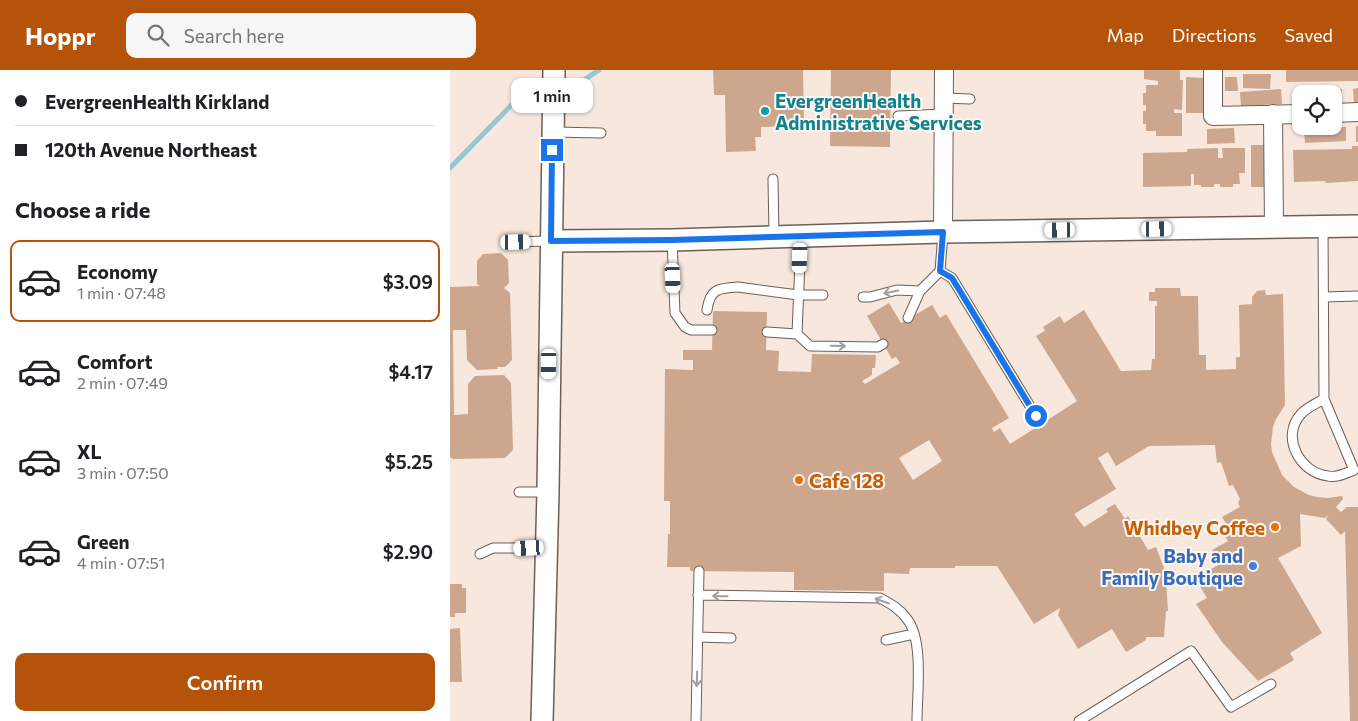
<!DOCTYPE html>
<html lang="en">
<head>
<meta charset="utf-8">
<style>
  body { margin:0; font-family:Commissioner,sans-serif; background:#f6f6f6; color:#202124; height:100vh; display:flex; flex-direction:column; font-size:19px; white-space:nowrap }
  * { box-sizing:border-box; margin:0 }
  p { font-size:16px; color:#757577 }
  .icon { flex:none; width:28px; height:28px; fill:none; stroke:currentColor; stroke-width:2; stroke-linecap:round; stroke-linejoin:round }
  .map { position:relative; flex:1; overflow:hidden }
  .sheet { display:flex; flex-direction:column; background:#fff; width:450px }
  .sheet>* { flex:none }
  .banner { display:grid; align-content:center; height:110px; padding:0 15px; background:#fff }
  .fabs { position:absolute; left:842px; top:15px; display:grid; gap:10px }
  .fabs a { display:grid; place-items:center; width:50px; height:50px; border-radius:10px; background:#fff; box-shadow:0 1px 4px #0004; font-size:25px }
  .end { position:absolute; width:22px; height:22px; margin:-11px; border:6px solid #1a73e8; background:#fff; box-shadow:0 0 0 2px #fff }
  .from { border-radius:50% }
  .bubble { position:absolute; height:35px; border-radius:10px; background:#fff; box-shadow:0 1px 4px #0004; font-size:16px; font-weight:600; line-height:35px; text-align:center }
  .car { position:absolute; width:15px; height:30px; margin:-15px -8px; border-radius:6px; box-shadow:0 0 4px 1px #0007; background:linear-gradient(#fff 24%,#345 0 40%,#fff 0 76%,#345 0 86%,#fff 0) }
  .banner b { display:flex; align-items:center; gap:18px; height:48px; font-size:19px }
  .banner b+b { border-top:1px solid #e0e0e0 }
  .banner i { width:12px; height:12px; background:#202124 }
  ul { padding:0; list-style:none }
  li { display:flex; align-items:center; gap:15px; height:82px; margin:0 10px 8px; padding:0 5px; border:2px solid transparent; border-radius:10px }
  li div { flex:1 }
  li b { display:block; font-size:19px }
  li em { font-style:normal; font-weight:600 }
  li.active { border-color:#b45309 }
  li>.icon { width:45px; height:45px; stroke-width:1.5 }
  h2 { padding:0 15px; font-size:22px; line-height:60px }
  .primary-button { display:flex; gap:10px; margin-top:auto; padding:10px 15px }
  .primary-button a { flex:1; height:58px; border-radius:10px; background:#b45309; color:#fff; font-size:20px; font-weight:600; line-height:58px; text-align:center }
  header { display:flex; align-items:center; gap:30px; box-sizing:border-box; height:70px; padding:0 25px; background:#b45309; color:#fff }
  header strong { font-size:24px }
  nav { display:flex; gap:28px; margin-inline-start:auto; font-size:18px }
  .search { width:350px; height:45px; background:#f6f6f6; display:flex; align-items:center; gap:12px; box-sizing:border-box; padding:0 18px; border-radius:10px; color:#757577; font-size:19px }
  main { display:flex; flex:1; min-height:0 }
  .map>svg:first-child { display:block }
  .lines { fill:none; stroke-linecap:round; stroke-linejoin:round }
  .stream { stroke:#94c7d3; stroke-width:5 }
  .building { fill:#cca78e; fill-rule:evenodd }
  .service-casing { stroke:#6d5f57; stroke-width:11 }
  .minor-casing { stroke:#6d5f57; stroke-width:20 }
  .tertiary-casing { stroke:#6d5f57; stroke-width:24 }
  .service { stroke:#fff; stroke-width:9 }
  .minor { stroke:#fff; stroke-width:18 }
  .tertiary { stroke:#fff; stroke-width:21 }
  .oneway { stroke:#a19e9c }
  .route { stroke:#1a73e8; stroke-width:6 }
  .culture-dot { fill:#0f9aa8; stroke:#fdf6f2; stroke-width:2 }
  .food-dot { fill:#e8710a; stroke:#fdf6f2; stroke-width:2 }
  .shop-dot { fill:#3f7fe0; stroke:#fdf6f2; stroke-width:2 }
  .labels { text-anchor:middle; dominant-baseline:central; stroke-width:4; stroke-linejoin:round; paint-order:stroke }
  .culture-label { font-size:19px; font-weight:bold; fill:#0d838f; stroke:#fdf6f2; text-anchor:start }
  .food-label { font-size:19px; font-weight:bold; fill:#c56008; stroke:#fdf6f2; text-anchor:start }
  .shop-label { font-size:19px; font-weight:bold; fill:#366cbe; stroke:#fdf6f2; text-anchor:end }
</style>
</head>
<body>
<header>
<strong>Hoppr</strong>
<div class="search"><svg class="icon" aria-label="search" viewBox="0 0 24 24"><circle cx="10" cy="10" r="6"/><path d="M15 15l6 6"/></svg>Search here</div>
<nav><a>Map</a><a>Directions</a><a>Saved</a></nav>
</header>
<main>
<section class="sheet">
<div class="banner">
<b><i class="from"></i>EvergreenHealth Kirkland</b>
<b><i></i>120th Avenue Northeast</b>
</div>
<h2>Choose a ride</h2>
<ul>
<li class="active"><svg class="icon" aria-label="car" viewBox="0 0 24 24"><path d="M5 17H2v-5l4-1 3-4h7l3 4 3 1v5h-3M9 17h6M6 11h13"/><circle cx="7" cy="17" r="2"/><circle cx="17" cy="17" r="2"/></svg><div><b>Economy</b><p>1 min · 07:48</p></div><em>$3.09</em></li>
<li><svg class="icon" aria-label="car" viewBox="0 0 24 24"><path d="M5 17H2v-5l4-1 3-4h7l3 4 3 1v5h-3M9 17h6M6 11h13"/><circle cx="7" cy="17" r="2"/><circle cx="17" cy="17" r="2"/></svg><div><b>Comfort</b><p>2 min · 07:49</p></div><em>$4.17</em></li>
<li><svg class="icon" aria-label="car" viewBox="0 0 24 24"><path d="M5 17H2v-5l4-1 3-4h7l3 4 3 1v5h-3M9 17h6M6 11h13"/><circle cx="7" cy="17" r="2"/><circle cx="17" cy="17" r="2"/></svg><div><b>XL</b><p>3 min · 07:50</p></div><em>$5.25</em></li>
<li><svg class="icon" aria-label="car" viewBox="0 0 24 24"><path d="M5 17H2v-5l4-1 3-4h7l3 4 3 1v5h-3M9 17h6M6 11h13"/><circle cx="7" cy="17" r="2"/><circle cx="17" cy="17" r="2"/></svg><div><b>Green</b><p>4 min · 07:51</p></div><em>$2.90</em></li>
</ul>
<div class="primary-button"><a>Confirm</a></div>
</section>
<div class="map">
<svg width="908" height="651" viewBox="0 0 908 651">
  <rect width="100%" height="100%" fill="#f7e7dd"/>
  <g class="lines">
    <path class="stream" d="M125,16L149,0
      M0,98L79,17"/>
  </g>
  <path class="building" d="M263,0H353L354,56L311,57V67H305L306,81L276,82L275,25H264Z
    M381,0H441L440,77L380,76Z
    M694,0H730V10H733L732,40L724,39V43H732V66H706V61H696V54H693V41H696V35H693V23H696V15H708V11L694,9Z
    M836,0H908V11L836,12Z
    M793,4H821L820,19L793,18Z
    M736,7L755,8V43H736Z
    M775,7H787L788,21H775Z
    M908,18V33H904L903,19Z
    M831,19L832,34L791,36L790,22Z
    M851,19H892V34H884V24H851Z
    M906,56H908V72H906Z
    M896,57V71L855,73L854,59Z
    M784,58L785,73L757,74V59Z
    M801,75H815V117H801Z
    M902,76H908V111L876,113L875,111L844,112L843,80L902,79Z
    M768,78V88H773L772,78H795V103H789L790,114H783V117H770V114H764V117H751V115H744V104H741V116L693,117V83L737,82V79Z
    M51,183L58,190L59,213L54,218L60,223L62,290L55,297H47L48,299L27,300L17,290L16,260H3L4,345L18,344V314L25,306L54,305L61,313L63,380L55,388L3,389L0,387V217L30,216L27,214V191L33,184Z
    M705,218H730L731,226H748L749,285H756V300L786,299V287H790L789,235L802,234V227L807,221L815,220L816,225L833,224L835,335L826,349L823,357L821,374L822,382L832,405L844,417L859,425L867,427L878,428L892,426L893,429L886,437L891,442L897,437H908V651H900L895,461L891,465L876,449L879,444L875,448L850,444L851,476L828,488L872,563L840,583L844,590L808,611L772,572L746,534L757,528L745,508L770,494L762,480L778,471L774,465L781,461L772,447L790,437L788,433L790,429L783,415L779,416L771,392L767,393L765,375L699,376L666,396L658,382L648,388L666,419L624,444L634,457L658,442L656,439L665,434L675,449L678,446L698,480L706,477L718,509L716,510L718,541H716L714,567H696V570L676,582L662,559L628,579L608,545L610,538L584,554L547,496H505V498H460L459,504L434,503V521L344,520V502L240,501V497H217L218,464H220V431H214L215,299L243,300V290H233V280H262L263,241L317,242L316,280L329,281L328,301L361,302L362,284L426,285L425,298H422V305L412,311L415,314L450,293L446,287L442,289L417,246L439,233L451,253L482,235L490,248L496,244L559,348L542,358L544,362L550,358L560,374L627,331L586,266L595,261L593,257L610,246L614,253L634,240L671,301L701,300L702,289H705V236H707V231H699V222H705ZM479,370L492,391L463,410L449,388Z
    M0,514H12V518H16V543H5V547H0Z
    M10,558L12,612H0V559Z"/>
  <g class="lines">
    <g class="service-casing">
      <path id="service" d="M494,28L520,29
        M448,46L494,44
        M104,62L151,63
        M323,109L324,166
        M873,157L874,329L904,400C896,403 887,408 878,406C850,403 830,367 851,344C856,338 867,333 874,329
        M222,170L225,243L235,257L241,260H262
        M58,172L100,171
        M490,201L502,208L586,346
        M413,227H420L447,220L470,221
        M874,227L908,226
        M257,240C260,219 268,218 288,217L348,225H373
        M458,248L470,221L490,201L493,163
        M317,262L347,264L351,167
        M347,264L360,276L428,277L433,274
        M69,422H98
        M30,484L43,478H96
        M248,525L430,528C441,534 450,539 457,549C474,570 467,624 467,651
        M248,567L281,568
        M436,570L464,564
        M246,651L249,501
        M629,651L741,581L781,637L821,614"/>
    </g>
    <g class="minor-casing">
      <path id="minor" d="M763,0V46L851,44
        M884,43L908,42
        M823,44L824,157
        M493,162L494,0"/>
    </g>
    <g class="tertiary-casing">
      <path id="tertiary" d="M101,171L222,170L493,162L908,156
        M92,651L98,422L104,0"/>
    </g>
    <use href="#service" class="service"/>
    <use href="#minor" class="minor"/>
    <use href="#tertiary" class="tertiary"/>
  </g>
  <defs><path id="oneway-shaft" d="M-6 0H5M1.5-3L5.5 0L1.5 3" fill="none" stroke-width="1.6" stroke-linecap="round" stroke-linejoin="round" transform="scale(1.25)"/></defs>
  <g class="oneway">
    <use href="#oneway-shaft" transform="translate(441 222) rotate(169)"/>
    <use href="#oneway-shaft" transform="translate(388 276) rotate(1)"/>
    <use href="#oneway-shaft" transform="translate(270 526) rotate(-179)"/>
    <use href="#oneway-shaft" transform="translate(432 531) rotate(-161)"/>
    <use href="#oneway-shaft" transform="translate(247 609) rotate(91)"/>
  </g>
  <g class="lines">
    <path class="route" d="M102,80L101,171L222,170L493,162L490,201L502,208L586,346"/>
  </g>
  <circle class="culture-dot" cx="315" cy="41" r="5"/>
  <g class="food-dot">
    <circle cx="349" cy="410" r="5"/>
    <circle cx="825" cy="457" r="5"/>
  </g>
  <circle class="shop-dot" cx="803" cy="496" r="5"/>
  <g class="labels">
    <g class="culture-label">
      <text x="325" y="30">EvergreenHealth<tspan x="325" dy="22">Administrative Services</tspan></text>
    </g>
    <g class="food-label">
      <text x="359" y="410">Cafe 128</text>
      <text x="815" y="457" text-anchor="end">Whidbey Coffee</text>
    </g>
    <g class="shop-label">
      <text x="793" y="485">Baby and<tspan x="793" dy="22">Family Boutique</tspan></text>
    </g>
  </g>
</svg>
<div class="fabs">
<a><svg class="icon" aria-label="locate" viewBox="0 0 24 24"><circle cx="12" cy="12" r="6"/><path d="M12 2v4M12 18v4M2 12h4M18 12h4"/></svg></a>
</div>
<i class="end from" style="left:586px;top:346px"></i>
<i class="end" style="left:102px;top:80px"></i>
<div class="bubble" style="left:61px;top:8px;width:82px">1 min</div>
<i class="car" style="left:707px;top:159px;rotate:89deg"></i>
<i class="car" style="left:610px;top:160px;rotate:269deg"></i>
<i class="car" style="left:66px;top:172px;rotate:89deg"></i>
<i class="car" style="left:350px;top:188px;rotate:182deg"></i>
<i class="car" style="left:223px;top:208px;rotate:177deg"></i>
<i class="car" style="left:99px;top:294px;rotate:181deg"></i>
<i class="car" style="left:79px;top:478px;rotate:267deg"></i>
</div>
</main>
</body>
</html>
